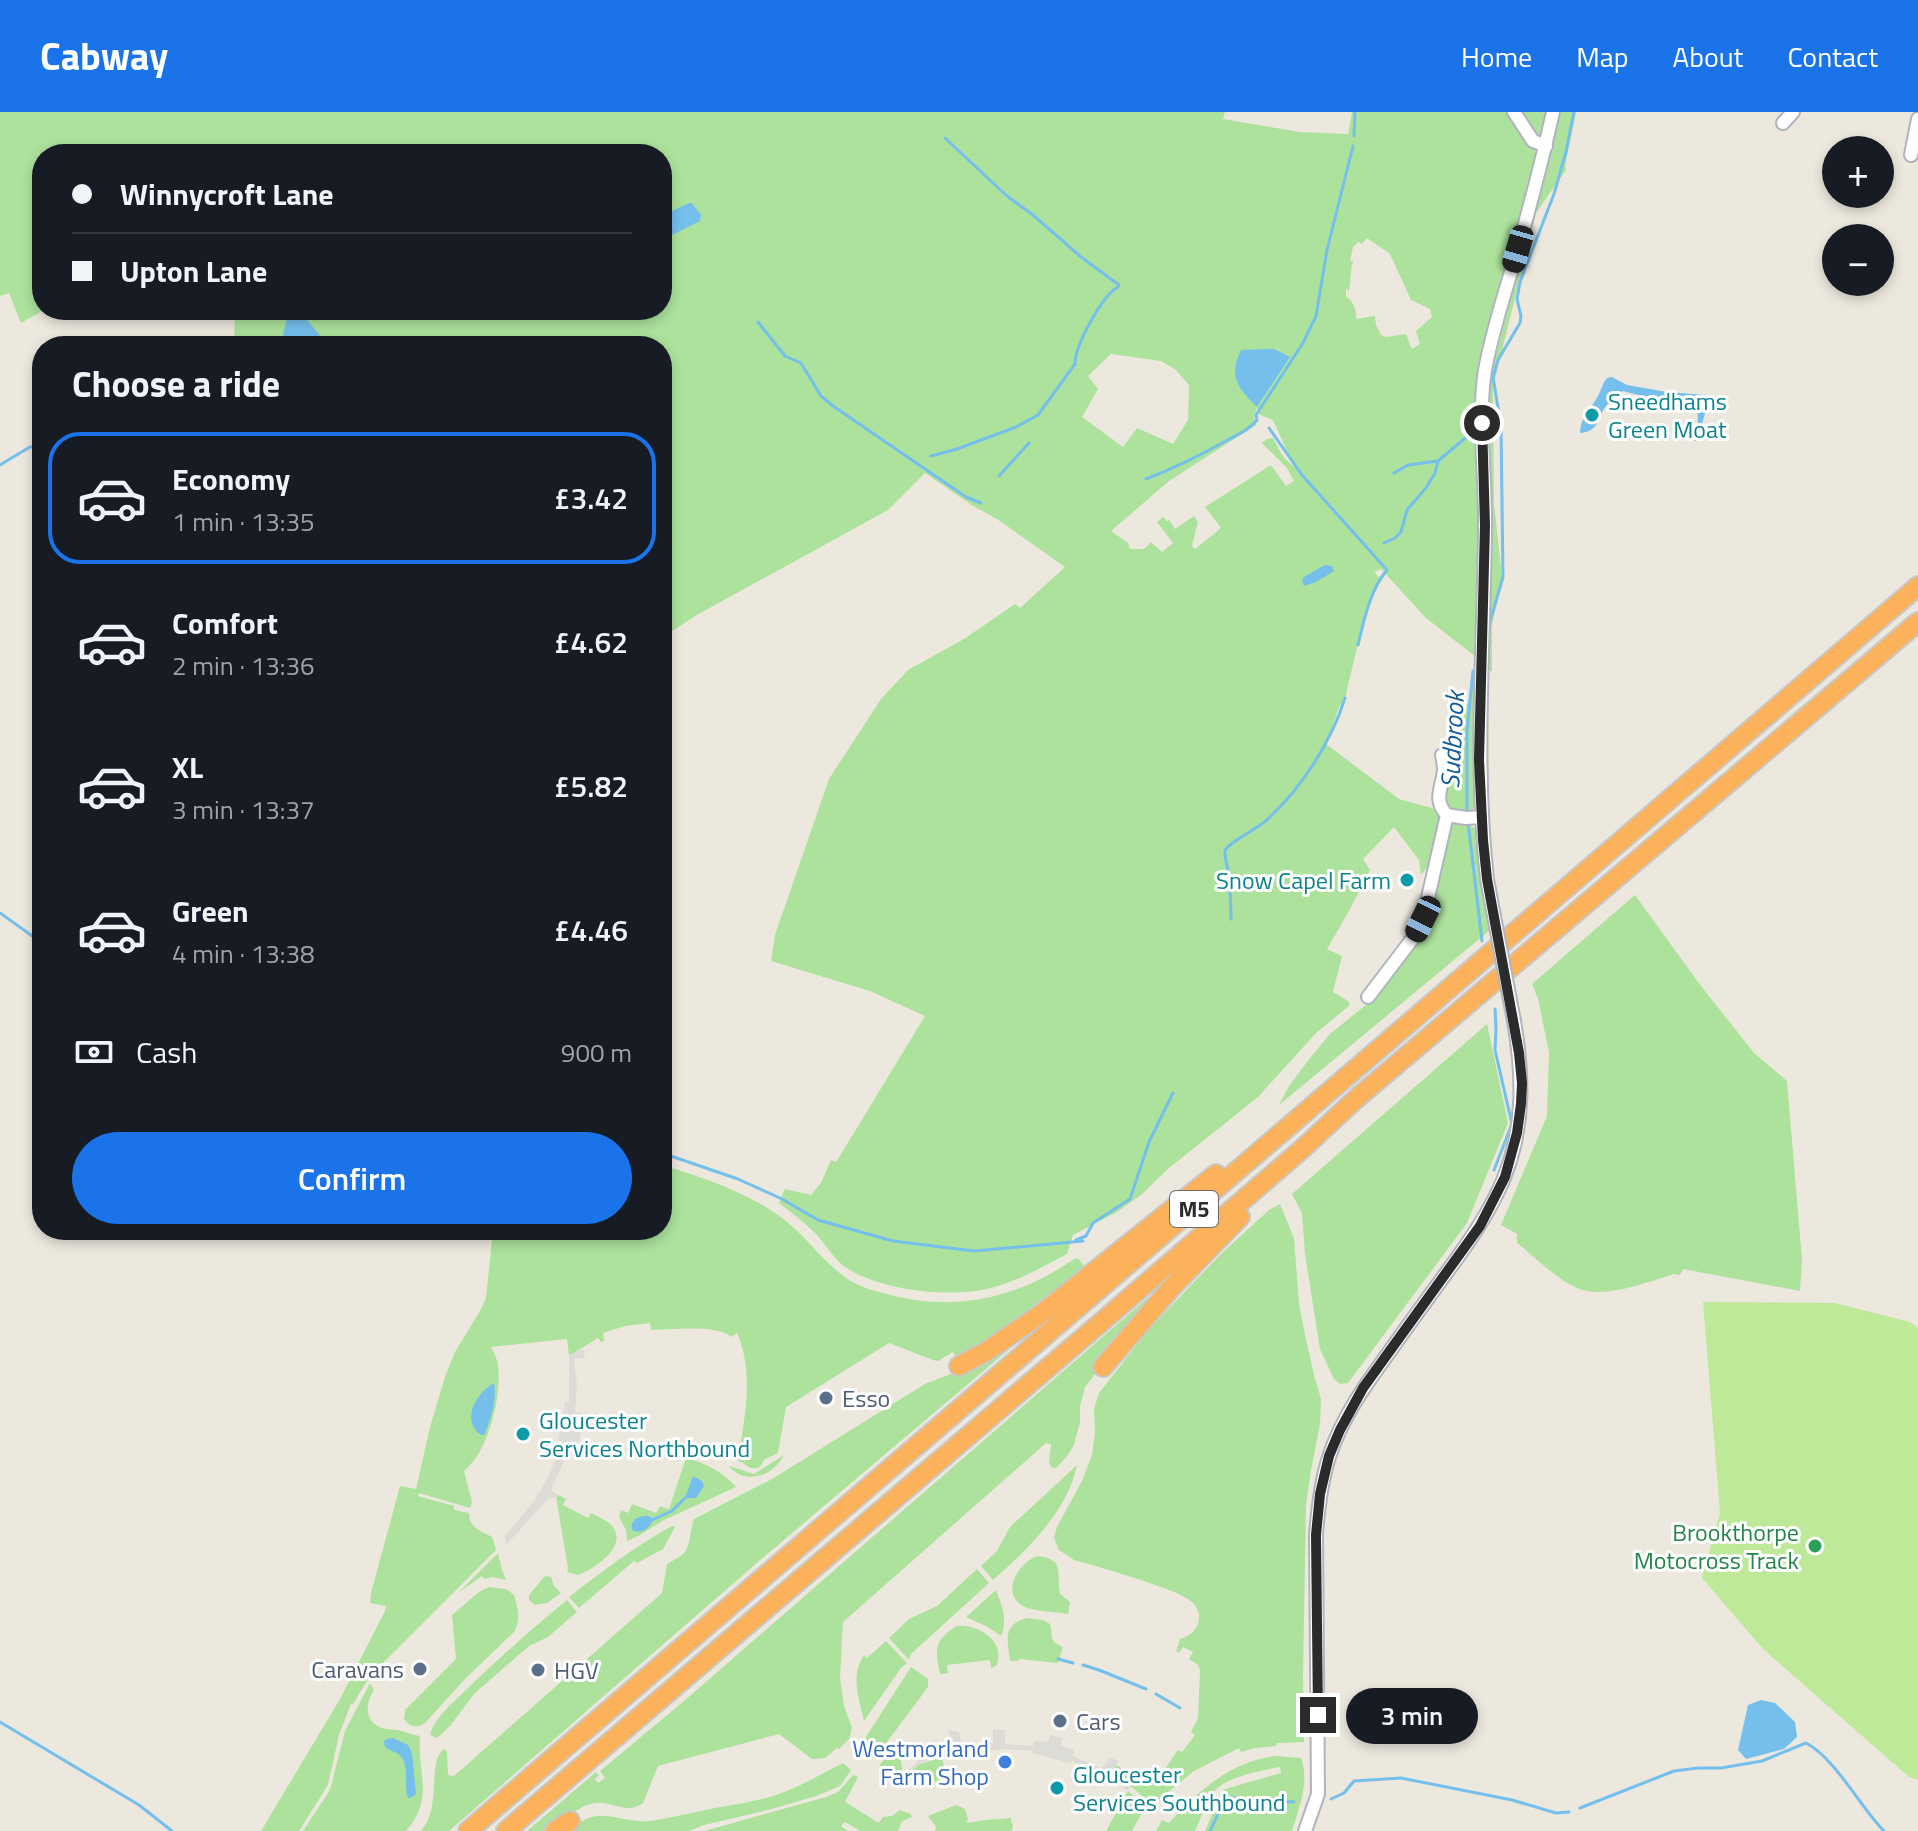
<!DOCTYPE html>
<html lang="en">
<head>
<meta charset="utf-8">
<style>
  body { margin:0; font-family:"Titillium Web",sans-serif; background:#242831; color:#f1f3f6; height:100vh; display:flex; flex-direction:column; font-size:30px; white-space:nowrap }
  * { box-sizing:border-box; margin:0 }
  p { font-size:26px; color:#9ea1a6 }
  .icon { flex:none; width:44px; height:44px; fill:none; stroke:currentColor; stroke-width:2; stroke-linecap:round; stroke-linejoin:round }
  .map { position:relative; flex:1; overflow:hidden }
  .drawer { position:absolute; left:32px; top:224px; width:640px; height:904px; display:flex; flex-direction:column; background:#171b24; border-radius:32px; box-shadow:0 4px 12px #0003 }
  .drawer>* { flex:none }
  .hud { position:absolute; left:32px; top:32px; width:640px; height:176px; border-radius:32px; box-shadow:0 4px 12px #0003; display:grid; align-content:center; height:176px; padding:0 40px; background:#171b24 }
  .fabs { position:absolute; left:1822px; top:24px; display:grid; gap:16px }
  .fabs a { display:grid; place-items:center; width:72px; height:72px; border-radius:50%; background:#171b24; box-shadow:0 4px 12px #0003; font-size:40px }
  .end { position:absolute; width:36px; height:36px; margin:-18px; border:10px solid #2b2b2b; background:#fff; box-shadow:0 0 0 4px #fff }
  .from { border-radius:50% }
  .bubble { position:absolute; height:56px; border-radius:28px; background:#171b24; box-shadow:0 4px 12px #0003; font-size:26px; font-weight:600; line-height:56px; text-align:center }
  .car { position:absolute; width:24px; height:48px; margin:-24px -12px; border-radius:10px; box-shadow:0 0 6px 2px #0007; background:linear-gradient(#222 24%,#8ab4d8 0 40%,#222 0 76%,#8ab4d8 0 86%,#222 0) }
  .hud b { display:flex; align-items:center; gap:28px; height:76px; font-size:30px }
  .hud b+b { border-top:2px solid #363941 }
  .hud i { width:20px; height:20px; background:#f1f3f6 }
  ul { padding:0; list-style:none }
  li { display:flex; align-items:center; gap:24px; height:132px; margin:0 16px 12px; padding:0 24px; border:4px solid transparent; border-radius:32px }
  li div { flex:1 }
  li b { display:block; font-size:30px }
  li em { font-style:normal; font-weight:600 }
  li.active { border-color:#1a73e8 }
  li>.icon { width:72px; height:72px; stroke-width:1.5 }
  h2 { padding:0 40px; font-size:36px; line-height:96px }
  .pay { display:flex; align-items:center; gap:20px; height:88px; padding:0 40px; font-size:30px }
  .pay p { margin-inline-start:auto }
  .cta { display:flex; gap:16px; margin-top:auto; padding:16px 40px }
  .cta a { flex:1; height:92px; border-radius:48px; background:#1a73e8; color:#fff; font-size:32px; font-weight:600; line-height:92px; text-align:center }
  header { display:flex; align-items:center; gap:48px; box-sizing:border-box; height:112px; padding:0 40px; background:#1a73e8; color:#fff }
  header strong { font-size:38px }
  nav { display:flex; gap:44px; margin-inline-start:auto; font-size:28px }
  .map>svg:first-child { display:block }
  .green { fill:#ace29c; fill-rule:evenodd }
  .pitch { fill:#bee998 }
  .plaza { fill:#dddbd5 }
  .water { fill:#74bfec }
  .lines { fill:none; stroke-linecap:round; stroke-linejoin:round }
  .stream { stroke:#74bfec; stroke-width:3 }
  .minor-casing { stroke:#b1b3bf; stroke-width:16 }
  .highway-casing { stroke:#c8c8c8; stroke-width:22 }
  .minor { stroke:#fff; stroke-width:12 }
  .highway { stroke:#fbb25b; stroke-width:18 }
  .minor-bridge-casing { stroke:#b1b3bf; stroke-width:16; stroke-linecap:butt }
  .minor-bridge { stroke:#fff; stroke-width:12 }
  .route { stroke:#2b2b2b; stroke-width:10 }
  .culture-dot { fill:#0f9aa8; stroke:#fff; stroke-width:3 }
  .service-dot { fill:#5c6f8a; stroke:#fff; stroke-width:3 }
  .leisure-dot { fill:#2e9e5b; stroke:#fff; stroke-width:3 }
  .shop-dot { fill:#3f7fe0; stroke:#fff; stroke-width:3 }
  .labels { text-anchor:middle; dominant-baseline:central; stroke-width:6; stroke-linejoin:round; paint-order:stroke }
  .shield { fill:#fff; stroke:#6b6b6b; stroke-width:2 }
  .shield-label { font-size:22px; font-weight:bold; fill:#2b2b2b }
  .culture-label { font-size:24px; fill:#0d838f; stroke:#fff; text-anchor:start }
  .service-label { font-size:24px; fill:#4e5e75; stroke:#fff; text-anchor:start }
  .leisure-label { font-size:24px; fill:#27864d; stroke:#fff; text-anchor:end }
  .shop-label { font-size:24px; fill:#366cbe; stroke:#fff; text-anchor:end }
  .water-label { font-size:26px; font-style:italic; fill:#105c9b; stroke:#fff }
</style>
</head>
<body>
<header>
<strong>Cabway</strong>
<nav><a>Home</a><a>Map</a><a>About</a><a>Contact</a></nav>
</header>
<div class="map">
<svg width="1918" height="1719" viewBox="0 0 1918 1719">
  <rect width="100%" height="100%" fill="#ede8de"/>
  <path class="green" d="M0,0H1225L1223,7L1300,20L1348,22L1352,0H1509L1533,34L1536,42H1539L1486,245L1477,692C1470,703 1460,702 1449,701L1442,690L1448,666L1451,637L1469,587L1476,545L1426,506L1381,457L1374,460L1380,466L1363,511L1345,586L1339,595L1326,632L1399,687L1439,698C1441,722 1437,745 1421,763L1419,748L1394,715L1363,747L1370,758L1349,799L1327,837L1342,844L1333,880L1348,889L1350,893L1316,921L1258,985L1169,1056L1141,1083L1117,1100L1073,1123L1067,1142C1044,1154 1020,1168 994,1175C953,1187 881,1179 845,1155C834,1147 826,1133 817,1123C805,1111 792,1101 779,1091L785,1077L811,1083L821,1071L831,1048L836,1050L838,1047L925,904L870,879L771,849L775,823L829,667L881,587L908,558L964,527L1015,492L1020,496L1065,455L997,407L973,394L925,361L888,398L695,504L662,526V234H234L235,198H662V42H42V198H44L21,211L9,181L0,184ZM1367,126L1390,142L1411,188L1430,197L1432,205L1416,219L1420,232L1412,237L1406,222L1386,225L1381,223L1376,213L1375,204L1356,207C1357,199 1353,189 1346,184V176L1349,179L1352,152L1354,150L1350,149L1353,135L1358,130L1362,132ZM1111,242L1161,249L1176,258L1189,273L1188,308L1173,332L1137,316L1123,335L1082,305L1098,277L1088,264ZM1257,296L1259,298L1258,302L1273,308L1294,355L1282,343L1273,326L1267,327L1262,331L1287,356L1294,369L1286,374L1271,353L1205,395L1221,416L1195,437L1192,434L1198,410L1194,404L1175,417L1169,408L1167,409L1163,405L1157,410L1173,431L1162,440L1151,430L1144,437H1130L1128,431L1111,419L1169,369L1256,313L1254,305Z
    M1517,0H1549L1542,23L1537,24Z
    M1558,0H1576L1565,54L1566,58L1536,101L1493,275L1494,391L1502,465L1492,513V560L1486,557L1488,275Z
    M1460,710L1475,716L1489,819L1279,993L1289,974L1310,946L1330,922L1373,887L1421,824L1435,784L1449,714L1452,711Z
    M1635,783L1701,874L1754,941L1787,969L1802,1148L1800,1179L1683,1157L1680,1163L1674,1162C1647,1170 1603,1188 1577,1176C1556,1167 1535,1145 1517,1131V1122L1501,1113L1547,1004L1549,940L1538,887L1532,872Z
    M1487,912L1508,1011L1467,1111L1348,1271L1340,1272L1334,1267L1320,1237L1305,1142L1302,1101L1292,1082Z
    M662,1053C701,1065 741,1078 775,1101C801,1118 818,1144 842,1163C855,1174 872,1178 887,1182C954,1201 1018,1186 1074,1147L1078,1146L1085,1155L1065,1171L987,1228V1230L956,1246L953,1240L938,1249L933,1248L889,1231L786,1295L778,1341L764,1348L760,1355C747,1359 748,1352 738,1349C744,1307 755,1262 737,1221L731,1225C716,1212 671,1218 651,1218L650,1211L625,1214L603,1221L604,1229L601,1230L598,1226L569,1244L567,1227L491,1235C494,1241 497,1246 498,1253C501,1280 493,1315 480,1339C476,1347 470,1353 464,1359L472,1390L470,1396L419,1381L418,1384L454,1394V1398L469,1401C469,1416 481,1419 492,1425L496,1438L382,1552L367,1569L353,1592H351L339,1623L328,1673L299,1719H261L340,1587L385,1499L386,1494L370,1491L371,1481L400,1374L416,1377L430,1315L445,1265L455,1240L480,1199L486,1186L493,1118H662Z
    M1280,1092L1294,1126L1299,1192L1305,1223L1314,1263L1321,1287L1320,1312L1311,1358L1306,1393L1303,1564L1304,1630L1277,1631L1276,1634L1255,1636L1241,1640L1239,1636L1194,1659L1152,1693L1133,1676L1112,1662L1116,1653L1136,1665L1141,1659C1162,1671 1166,1654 1178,1638L1182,1640L1195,1623L1191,1620L1198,1606L1200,1558L1198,1553L1189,1547L1193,1540L1183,1535L1179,1541L1176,1539L1180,1527C1189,1524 1195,1520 1198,1511C1201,1503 1198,1495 1192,1490C1182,1482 1169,1478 1158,1474C1130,1464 1103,1456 1074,1448L1059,1438L1054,1426L1057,1415L1082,1369L1092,1343L1095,1321L1094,1297L1099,1281L1146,1221L1189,1175L1222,1141L1269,1098Z
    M1169,1167L1085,1275L1080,1294V1310L1074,1333L1068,1343L1056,1356H1052L1049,1351L1051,1332L1046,1331L843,1510L840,1566L844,1594L852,1616L849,1627L839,1637L837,1636L825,1646L812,1647L779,1622L658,1654L643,1691C628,1703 612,1689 595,1691C574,1694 562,1715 545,1719C540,1719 532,1719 527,1719L596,1660L599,1663L595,1667L598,1671L605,1666L600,1659L684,1589Z
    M1045,1207L759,1449L449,1719H421C443,1693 426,1651 444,1637L447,1640L448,1663L454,1664L662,1481L667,1452C673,1449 680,1445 685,1440C691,1432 690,1416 694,1407L772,1367L925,1272L959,1259Z
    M784,1343C774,1364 745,1374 729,1354L754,1362Z
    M686,1346C706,1351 723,1360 736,1375L664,1408L640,1423L627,1429L626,1418L619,1405L621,1398L628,1401L632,1392L656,1401L660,1394L669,1397Z
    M1077,1353C1068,1399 1026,1439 993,1468L981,1454L997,1439L1010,1415Z
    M558,1383L566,1387L563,1393L588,1406L591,1401C597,1404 604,1407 609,1411C632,1431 597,1456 578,1463L567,1460L568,1456L556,1385Z
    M672,1414L675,1415L663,1437L637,1451L634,1449L579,1496L569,1485C603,1459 635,1434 672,1414Z
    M498,1441L502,1458L506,1468L493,1465L484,1467L482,1464L458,1481Z
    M1038,1444C1066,1447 1056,1462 1060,1482L1070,1490L1068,1502C1057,1500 1031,1499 1023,1494C999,1480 1020,1449 1038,1444Z
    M977,1457L989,1471L911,1542L909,1548L889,1526L909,1507L937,1494Z
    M545,1464L551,1465L554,1474L561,1481L547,1491L535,1493L529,1488V1483Z
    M489,1475L506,1477L514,1483C518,1496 521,1508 514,1520L466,1566L424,1612C416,1616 410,1615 404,1607L405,1598L456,1547L452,1503L479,1480Z
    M996,1478C1002,1493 1008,1509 1001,1524L988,1515L966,1505Z
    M567,1488L577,1500L548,1525L529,1534L474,1582L450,1614L437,1626L430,1623C435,1604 455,1589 469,1575C500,1545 533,1516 567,1488Z
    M1027,1506L1043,1508L1050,1512C1054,1525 1047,1528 1063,1535L1058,1551L1019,1547L1018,1549H1010C1008,1529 1001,1513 1027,1506Z
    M957,1514C979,1512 1007,1530 996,1554L991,1556L990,1548L947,1553L948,1561L940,1562C935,1538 933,1528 957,1514Z
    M886,1529L907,1551L901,1556L864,1609C859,1587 850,1564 864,1543L867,1546Z
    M911,1555L928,1567V1575L875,1646L867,1647L862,1639L864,1628Z
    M370,1571L374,1578C365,1591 364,1610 382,1616C388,1618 395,1617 402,1619C408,1621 413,1623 420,1624C417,1663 435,1685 406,1719H303L330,1678L345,1619Z
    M898,1630L903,1663L907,1660L910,1661L918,1653L942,1645L947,1669C937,1673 931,1667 921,1666C911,1665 916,1667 908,1669C896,1672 886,1662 879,1654Z
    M1276,1644L1301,1646C1310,1670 1299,1696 1292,1719H1205L1221,1681L1225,1677L1281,1661L1280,1655C1264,1658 1225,1665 1215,1679C1206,1690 1201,1706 1195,1719H1156L1162,1708L1169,1711C1198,1679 1231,1649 1276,1644Z
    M843,1651L851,1658L840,1674L816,1684L772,1697L704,1713L689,1719H570C597,1690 619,1712 650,1709C670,1706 690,1701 710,1697C732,1693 755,1690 776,1683C800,1675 821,1662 843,1651Z
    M853,1663L858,1665L845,1690L879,1711L883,1705L892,1704L900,1698L911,1702L912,1705L902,1709L898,1719H860L845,1710L841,1714L848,1719H704L826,1685L838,1680Z
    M1128,1679L1145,1695L1132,1719H1106Z
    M956,1693L965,1697L968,1707L967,1711L985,1708L1011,1706V1711H1013L1012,1719H935L936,1715L928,1704Z"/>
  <path class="pitch" d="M1703,1190L1835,1191L1910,1210L1918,1216V1668L1909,1665L1763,1537L1702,1466L1720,1401Z"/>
  <path class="plaza" d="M582,1237L585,1239L584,1246L574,1247L577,1273L575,1300L583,1301V1310L579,1331L570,1329L566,1345L551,1378L558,1383V1385L548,1387L506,1433L505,1424L531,1393L547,1368L556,1347L562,1330L558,1328L565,1290L569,1289V1244Z
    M993,1617L1005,1618V1632L1033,1634L1034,1629L1048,1630L1050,1623L1063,1626L1061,1633L1074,1638L1073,1644L1100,1656L1106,1652L1109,1645L1116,1648L1118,1649L1112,1662L1131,1674L1128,1679L1102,1662L1072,1649L1070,1651L1032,1641V1639L1004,1637L949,1643L927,1649L918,1653L910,1661L907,1660L924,1643L952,1637L949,1618L959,1620L962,1635L993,1632Z"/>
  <path class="water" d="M689,91H692L701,103L700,109L670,124H664C657,101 672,100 689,91Z
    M293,201L302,202L329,234H280L287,207Z
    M1274,237L1290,245L1257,295C1238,276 1228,265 1241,238Z
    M1612,265L1627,273L1667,280L1706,283V298L1697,329H1694C1698,313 1703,294 1686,285L1641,284L1623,279C1618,284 1612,288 1607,293C1596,305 1601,319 1580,321C1580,306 1591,297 1598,284C1602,277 1602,272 1607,266Z
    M1325,453L1332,454L1334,459L1316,470L1304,474L1302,469L1304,465Z
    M494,1271C497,1287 491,1308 484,1323H481C460,1308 477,1280 494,1271Z
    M693,1364L702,1369L704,1374L696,1386H685Z
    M648,1404L651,1405L652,1410C648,1418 640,1422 632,1418C630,1407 639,1404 648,1404Z
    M1761,1588L1775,1591L1795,1610L1797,1625L1784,1637L1746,1647L1738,1638L1748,1593Z
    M393,1626L408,1633L412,1641L416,1682L412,1685L408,1686C403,1672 411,1649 397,1641C393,1639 389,1638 385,1635L384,1629L387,1627Z"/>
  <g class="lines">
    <path class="stream" d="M1354,24L1355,0
      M945,26L1007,84L1033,103L1081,145L1119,173
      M758,210L785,244L801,251L821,284L833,294L966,385L981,391
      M1269,316L1302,363L1387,458C1370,478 1364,508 1358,533
      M931,344L957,337L1016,315L1038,303L1075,252C1075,233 1102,184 1118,175
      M0,353L30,335L42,334
      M1394,361L1408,353L1438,349L1476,317
      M999,364L1029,331
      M1146,367C1175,356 1199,344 1226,329C1237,323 1249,318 1257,308L1256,303L1303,231L1316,204L1327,138L1353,34
      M1384,431L1395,426L1401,420L1407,398L1426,376L1435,361L1438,349
      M1488,517L1503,465L1501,314L1493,265L1498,248L1520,211L1521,204L1517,187L1520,170L1554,82L1566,40L1574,0
      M1467,698V619L1473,559
      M1468,710L1482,829
      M0,801L42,831
      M1231,807C1231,792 1230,778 1229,763C1228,756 1224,745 1225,739C1227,731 1261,715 1269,706C1303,674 1331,630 1345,586
      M662,1041L738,1067L782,1087L818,1108L893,1129L974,1139L1083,1129
      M1494,1058L1512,1012L1495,938L1496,916L1495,897
      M1076,1128L1086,1124L1093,1111L1130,1087L1149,1030L1173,981
      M652,1408L672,1399L685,1386
      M1058,1547L1073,1551
      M1083,1553L1099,1558L1146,1577
      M1156,1582L1180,1596
      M0,1610L139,1693L172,1719
      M1331,1687L1344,1681L1354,1669L1401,1666L1512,1688L1556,1701L1569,1700
      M1580,1696L1674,1659L1698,1656H1721L1762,1649L1806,1631C1835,1646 1861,1696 1884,1719
      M1210,1719L1226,1685L1247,1688L1294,1690"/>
    <g class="minor-casing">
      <path id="minor" d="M1514,0L1533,29L1546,34
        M1783,11L1793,0
        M1911,43L1918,7
        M1447,703L1466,706L1482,705
        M1487,767C1474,650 1484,533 1485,416C1486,363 1477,310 1485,258C1492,220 1504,183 1515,147C1529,98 1542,49 1553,0
        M1368,885L1416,822L1423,807L1447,703C1432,687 1443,675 1444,657C1444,653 1443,648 1442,643
        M1305,1719L1318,1682L1316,1423C1318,1396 1321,1370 1329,1345C1342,1305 1366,1272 1390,1239C1409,1212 1428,1186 1447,1160C1469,1130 1490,1100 1504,1066C1525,1014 1523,962 1514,909"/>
    </g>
    <g class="highway-casing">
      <path id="highway" d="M959,1254L987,1239L1041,1202L1216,1062
        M1103,1255L1172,1175L1240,1105
        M468,1719L1918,474
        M506,1719L1098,1213L1301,1038L1357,986L1918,510
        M555,1719L570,1709"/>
    </g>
    <use href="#minor" class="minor"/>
    <use href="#highway" class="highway"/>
    <g class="minor-bridge-casing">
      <path id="minor-bridge" d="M1487,767L1514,909"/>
    </g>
    <use href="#minor-bridge" class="minor-bridge"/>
  </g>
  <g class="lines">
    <path class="route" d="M1318,1603L1316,1423L1320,1382L1329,1344L1340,1318L1363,1276L1480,1114L1505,1065L1517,1021L1521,992L1522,971L1519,941L1487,767L1483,728L1479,648L1485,413L1482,311"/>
  </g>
  <g class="culture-dot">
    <circle cx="1592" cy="303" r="8"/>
    <circle cx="1407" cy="768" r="8"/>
    <circle cx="523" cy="1322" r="8"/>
    <circle cx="1057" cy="1676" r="8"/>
  </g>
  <g class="service-dot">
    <circle cx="826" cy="1286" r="8"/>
    <circle cx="420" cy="1557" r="8"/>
    <circle cx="538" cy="1558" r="8"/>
    <circle cx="1060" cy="1609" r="8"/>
  </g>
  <circle class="leisure-dot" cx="1815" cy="1434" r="8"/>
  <circle class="shop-dot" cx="1005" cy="1650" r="8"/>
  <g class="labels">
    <rect class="shield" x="1170" y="1079" width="48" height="36" rx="6"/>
    <g class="shield-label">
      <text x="1194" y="1097">M5</text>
    </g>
    <g class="culture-label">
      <text x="1608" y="289">Sneedhams<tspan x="1608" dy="28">Green Moat</tspan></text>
      <text x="1391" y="768" text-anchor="end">Snow Capel Farm</text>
      <text x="539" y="1308">Gloucester<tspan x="539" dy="28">Services Northbound</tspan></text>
      <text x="1073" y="1662">Gloucester<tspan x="1073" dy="28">Services Southbound</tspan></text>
    </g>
    <g class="service-label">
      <text x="842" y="1286">Esso</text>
      <text x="404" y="1557" text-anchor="end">Caravans</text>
      <text x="554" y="1558">HGV</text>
      <text x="1076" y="1609">Cars</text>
    </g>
    <g class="leisure-label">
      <text x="1799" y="1420">Brookthorpe<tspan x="1799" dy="28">Motocross Track</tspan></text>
    </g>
    <g class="shop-label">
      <text x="989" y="1636">Westmorland<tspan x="989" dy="28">Farm Shop</tspan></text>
    </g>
    <g class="water-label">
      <text transform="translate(1452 628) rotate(-87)">Sudbrook</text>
    </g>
  </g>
</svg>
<div class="fabs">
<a>+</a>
<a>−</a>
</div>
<i class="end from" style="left:1482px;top:311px"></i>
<i class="end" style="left:1318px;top:1603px"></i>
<div class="bubble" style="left:1346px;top:1576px;width:132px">3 min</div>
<i class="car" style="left:1518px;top:137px;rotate:196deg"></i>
<i class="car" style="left:1423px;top:807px;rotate:206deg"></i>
<div class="hud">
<b><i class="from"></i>Winnycroft Lane</b>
<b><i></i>Upton Lane</b>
</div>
<section class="drawer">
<h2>Choose a ride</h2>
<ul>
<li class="active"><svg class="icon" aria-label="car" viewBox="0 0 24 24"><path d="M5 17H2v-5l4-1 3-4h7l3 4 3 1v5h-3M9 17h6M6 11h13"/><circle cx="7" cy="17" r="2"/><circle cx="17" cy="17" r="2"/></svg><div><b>Economy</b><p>1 min · 13:35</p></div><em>£3.42</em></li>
<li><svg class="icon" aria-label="car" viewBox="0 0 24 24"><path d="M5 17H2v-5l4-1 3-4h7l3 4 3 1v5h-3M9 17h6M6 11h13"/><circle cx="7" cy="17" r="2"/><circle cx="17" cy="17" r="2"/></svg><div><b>Comfort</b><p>2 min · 13:36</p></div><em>£4.62</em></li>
<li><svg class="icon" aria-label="car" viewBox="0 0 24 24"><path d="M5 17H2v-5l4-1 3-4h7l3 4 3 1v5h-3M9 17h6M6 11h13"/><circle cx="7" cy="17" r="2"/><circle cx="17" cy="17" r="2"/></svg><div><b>XL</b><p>3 min · 13:37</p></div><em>£5.82</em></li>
<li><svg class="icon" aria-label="car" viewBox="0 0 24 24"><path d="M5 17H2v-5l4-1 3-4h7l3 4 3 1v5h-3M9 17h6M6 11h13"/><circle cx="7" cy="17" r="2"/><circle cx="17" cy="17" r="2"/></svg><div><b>Green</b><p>4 min · 13:38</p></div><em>£4.46</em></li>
</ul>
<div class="pay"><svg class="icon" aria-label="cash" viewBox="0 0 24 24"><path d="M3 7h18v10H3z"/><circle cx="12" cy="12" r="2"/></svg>Cash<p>900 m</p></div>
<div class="cta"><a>Confirm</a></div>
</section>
</div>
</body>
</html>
